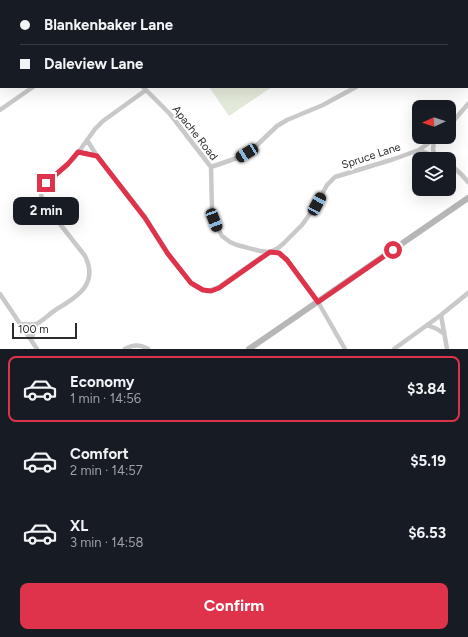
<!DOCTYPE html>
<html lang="en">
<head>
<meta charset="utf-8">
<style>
  body { margin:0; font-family:Figtree,sans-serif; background:#20242c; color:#f1f3f6; height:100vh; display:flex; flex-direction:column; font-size:15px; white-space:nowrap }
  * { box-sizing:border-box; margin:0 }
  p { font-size:13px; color:#9ea1a6 }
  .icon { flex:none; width:22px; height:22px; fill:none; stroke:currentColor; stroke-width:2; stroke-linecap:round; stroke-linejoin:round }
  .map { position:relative; height:349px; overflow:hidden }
  .panel { display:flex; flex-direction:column; background:#171b24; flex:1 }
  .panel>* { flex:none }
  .top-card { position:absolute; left:0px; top:0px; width:468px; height:88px; box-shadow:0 4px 16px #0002; display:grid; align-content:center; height:88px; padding:0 20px; background:#171b24 }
  .needle { width:26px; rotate:267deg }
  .fabs { position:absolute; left:412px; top:100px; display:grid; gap:8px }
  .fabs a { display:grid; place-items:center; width:44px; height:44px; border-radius:8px; background:#171b24; box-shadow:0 4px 16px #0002; font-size:20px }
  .scale { position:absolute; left:12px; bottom:10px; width:65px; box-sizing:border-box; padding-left:4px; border:2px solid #2c2c2c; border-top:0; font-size:11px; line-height:14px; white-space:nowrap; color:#2c2c2c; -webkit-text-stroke:3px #fff; paint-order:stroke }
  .end { position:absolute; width:18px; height:18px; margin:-9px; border:5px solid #df334c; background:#fff; box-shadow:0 0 0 2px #fff }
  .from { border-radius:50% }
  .bubble { position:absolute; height:28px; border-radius:8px; background:#171b24; box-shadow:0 4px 16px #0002; font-size:13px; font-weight:700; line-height:28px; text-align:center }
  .car { position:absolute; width:12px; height:24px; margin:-12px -6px; border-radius:5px; box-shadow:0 0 3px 1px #0007; background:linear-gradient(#222 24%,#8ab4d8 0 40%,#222 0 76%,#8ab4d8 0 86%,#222 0) }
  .top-card b { display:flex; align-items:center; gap:14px; height:38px; font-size:15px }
  .top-card b+b { border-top:1px solid #363941 }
  .top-card i { width:10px; height:10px; background:#f1f3f6 }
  ul { padding:7px 0 0; list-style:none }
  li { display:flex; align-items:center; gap:12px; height:66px; margin:0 8px 6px; padding:0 12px; border:2px solid transparent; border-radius:8px }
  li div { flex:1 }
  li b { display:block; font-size:15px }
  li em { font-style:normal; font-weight:700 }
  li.current { border-color:#df334c }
  li>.icon { width:36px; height:36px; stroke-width:1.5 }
  .cta { display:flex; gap:8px; margin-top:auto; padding:8px 20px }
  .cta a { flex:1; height:46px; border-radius:8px; background:#df334c; color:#fff; font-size:16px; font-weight:700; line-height:46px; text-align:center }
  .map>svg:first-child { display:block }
  .green { fill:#e4eada }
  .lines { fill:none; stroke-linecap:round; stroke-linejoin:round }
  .street { stroke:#c9c9c9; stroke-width:4.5 }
  .secondary { stroke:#b6b6b6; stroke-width:6 }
  .route { stroke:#df334c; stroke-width:5 }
  .labels { text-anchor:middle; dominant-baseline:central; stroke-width:4; stroke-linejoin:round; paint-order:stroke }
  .street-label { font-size:11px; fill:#2c2c2c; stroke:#fff }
</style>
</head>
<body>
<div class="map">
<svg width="468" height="349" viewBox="0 0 468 349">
  <rect width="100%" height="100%" fill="#fff"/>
  <path class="green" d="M219,0H403L218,1Z
    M209,87H272L229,116Z"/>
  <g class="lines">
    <path class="street" d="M85,0V1
      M9,1V0
      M19,1V0
      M158,1L160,0
      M260,1L262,0
      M467,77L468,78
      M143,87L170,114L211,167L212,210L217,227L222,236L230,242L237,245L260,251L279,253L287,260L318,302L345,349
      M0,110L33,87
      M449,126L468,104
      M434,139L433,150L435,155
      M87,140L97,156L145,217L168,254L191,283L200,289L208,291L219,287L260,258L278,248L283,244L302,225L317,204L327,185L335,177L394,159L419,150L437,137
      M419,150L442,159
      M78,152L97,156
      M449,163L462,175L468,182
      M211,167L240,157L255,147L277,126L287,120L323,105L356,87
      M0,294L37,349
      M441,315L447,349
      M21,324C25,324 32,325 36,324C43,321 50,313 57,309C77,297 99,284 85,256L42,201L41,192L44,186L75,157L95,129L103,121L146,90
      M427,325L437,329L443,333
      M31,340L36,324
      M125,349C133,344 140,344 148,349
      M394,349L441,315L468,293"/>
    <path class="secondary" d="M249,349L468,198"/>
  </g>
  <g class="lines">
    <path class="route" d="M46,183L68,164L78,152L97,156L145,218L168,254L191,283L203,290L211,291L219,288L270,252L279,253L287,260L318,302L393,250"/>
  </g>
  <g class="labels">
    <g class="street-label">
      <text transform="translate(195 133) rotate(52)">Apache Road</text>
      <text transform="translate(371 156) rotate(-18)">Spruce Lane</text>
    </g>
  </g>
</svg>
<div class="fabs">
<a><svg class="needle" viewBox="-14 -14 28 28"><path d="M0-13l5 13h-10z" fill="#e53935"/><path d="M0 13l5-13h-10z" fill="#9ea1a6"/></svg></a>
<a><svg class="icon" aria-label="layers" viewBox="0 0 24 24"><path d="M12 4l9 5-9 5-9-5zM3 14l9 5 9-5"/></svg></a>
</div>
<div class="scale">100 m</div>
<i class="end from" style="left:393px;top:250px"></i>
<i class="end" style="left:46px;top:183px"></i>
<div class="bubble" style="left:13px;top:197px;width:66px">2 min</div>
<i class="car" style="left:247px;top:153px;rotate:239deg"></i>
<i class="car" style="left:317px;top:204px;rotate:28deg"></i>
<i class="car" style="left:214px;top:220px;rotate:159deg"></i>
<div class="top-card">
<b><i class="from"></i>Blankenbaker Lane</b>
<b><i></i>Daleview Lane</b>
</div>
</div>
<section class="panel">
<ul>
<li class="current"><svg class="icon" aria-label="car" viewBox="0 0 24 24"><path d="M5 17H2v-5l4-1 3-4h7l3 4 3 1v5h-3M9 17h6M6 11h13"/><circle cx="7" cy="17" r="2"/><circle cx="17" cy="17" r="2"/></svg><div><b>Economy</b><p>1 min · 14:56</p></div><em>$3.84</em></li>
<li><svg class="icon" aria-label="car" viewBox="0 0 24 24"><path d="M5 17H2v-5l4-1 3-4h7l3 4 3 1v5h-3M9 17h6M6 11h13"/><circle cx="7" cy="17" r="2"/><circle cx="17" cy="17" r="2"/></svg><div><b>Comfort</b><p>2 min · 14:57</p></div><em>$5.19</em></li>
<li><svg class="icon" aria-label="car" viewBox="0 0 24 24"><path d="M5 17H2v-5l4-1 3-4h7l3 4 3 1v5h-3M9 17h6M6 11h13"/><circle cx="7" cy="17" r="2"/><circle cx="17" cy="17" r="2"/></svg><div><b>XL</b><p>3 min · 14:58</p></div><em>$6.53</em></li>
</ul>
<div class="cta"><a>Confirm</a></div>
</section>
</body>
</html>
